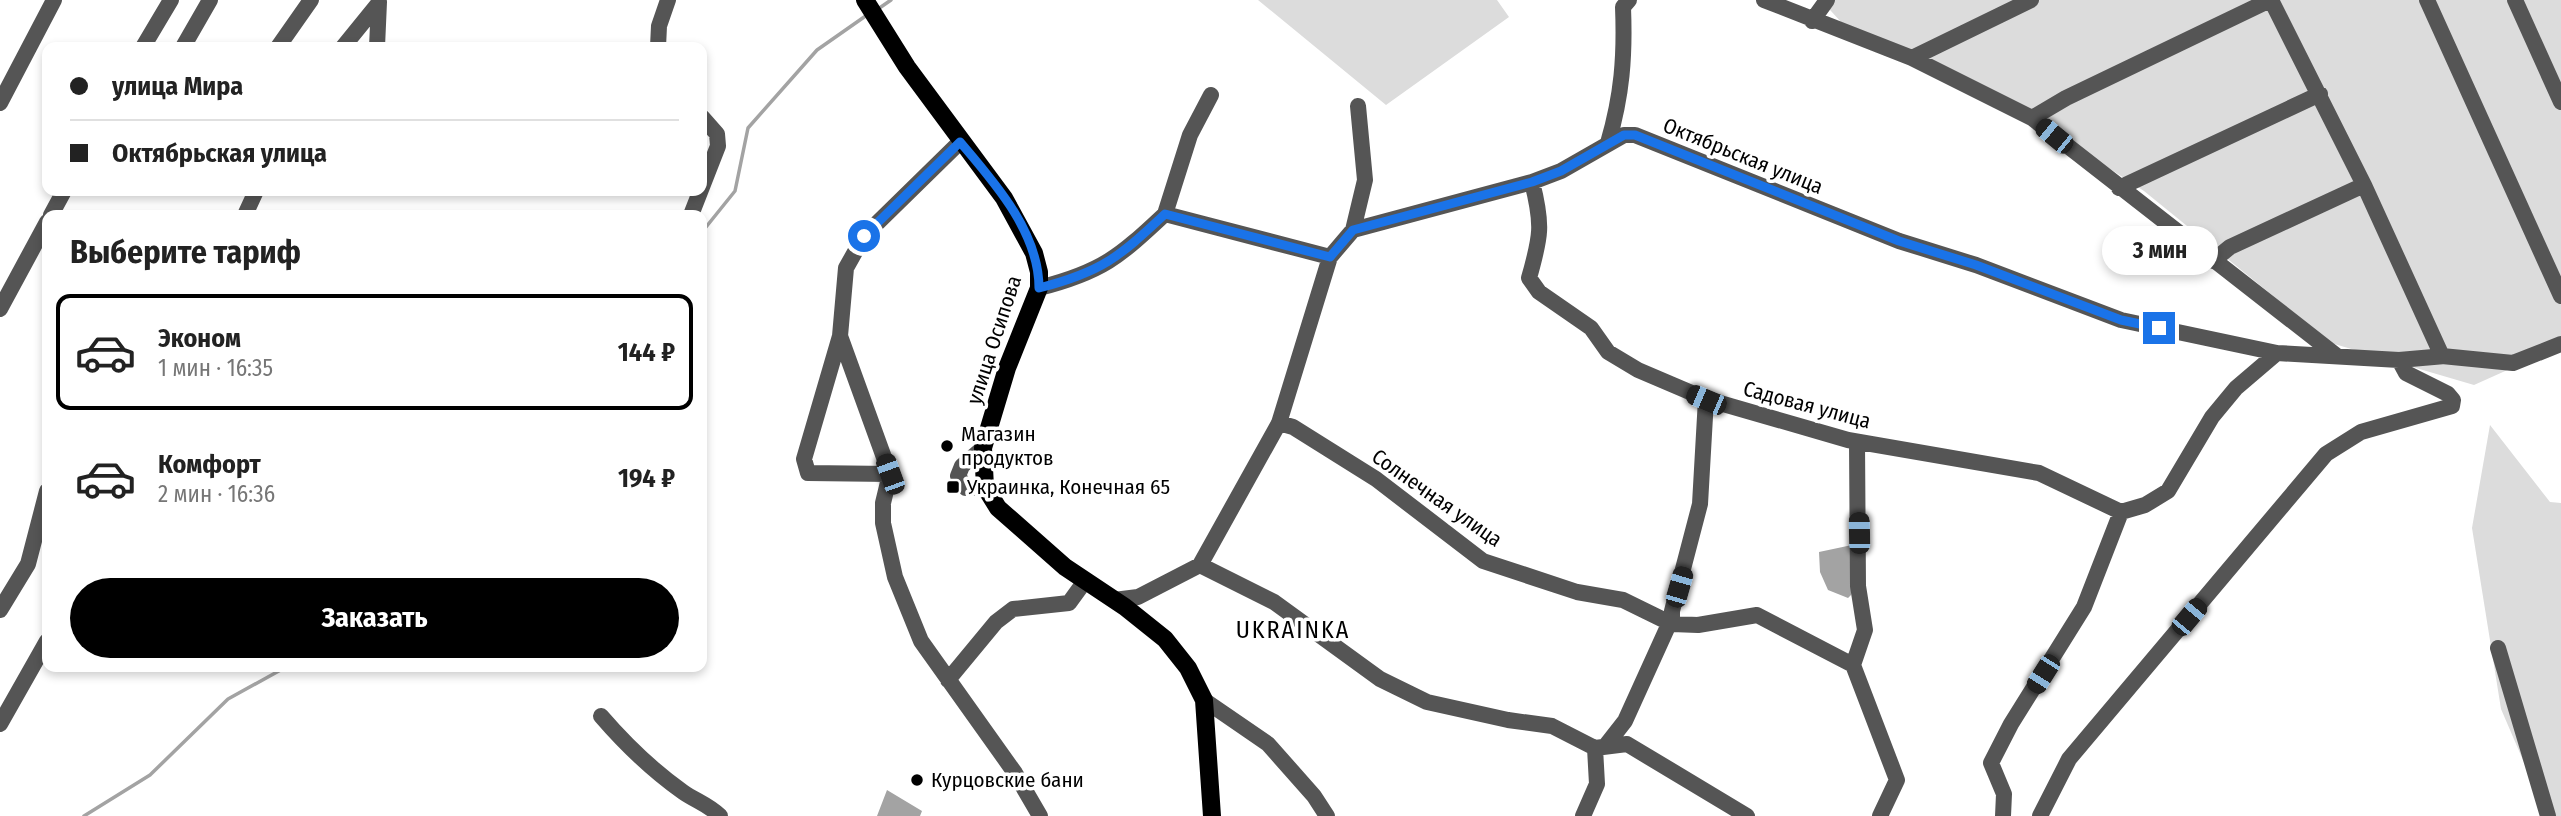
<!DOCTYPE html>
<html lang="ru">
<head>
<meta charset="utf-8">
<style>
  body { margin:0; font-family:"Fira Sans Condensed",sans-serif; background:#f6f6f6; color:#222; height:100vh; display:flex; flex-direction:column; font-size:26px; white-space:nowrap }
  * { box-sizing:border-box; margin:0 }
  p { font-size:23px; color:#767676 }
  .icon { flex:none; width:38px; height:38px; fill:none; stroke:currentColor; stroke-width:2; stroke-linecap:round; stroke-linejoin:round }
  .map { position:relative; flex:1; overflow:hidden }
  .side { position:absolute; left:42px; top:210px; width:665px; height:462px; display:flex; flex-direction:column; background:#fff; border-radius:14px; box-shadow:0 4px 10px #0003 }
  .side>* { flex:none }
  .guide { position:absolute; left:42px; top:42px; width:665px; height:154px; border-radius:14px; box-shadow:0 4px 10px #0003; display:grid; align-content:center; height:154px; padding:0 28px; background:#fff }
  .end { position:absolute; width:32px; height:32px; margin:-16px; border:9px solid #1a73e8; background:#fff; box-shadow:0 0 0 4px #fff }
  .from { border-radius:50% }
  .bubble { position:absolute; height:49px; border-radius:24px; background:#fff; box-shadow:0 4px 10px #0003; font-size:23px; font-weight:700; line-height:49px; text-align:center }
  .car { position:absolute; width:21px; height:42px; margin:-21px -10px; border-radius:9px; box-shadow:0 0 5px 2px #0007; background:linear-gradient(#222 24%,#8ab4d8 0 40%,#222 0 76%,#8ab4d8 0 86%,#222 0) }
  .guide b { display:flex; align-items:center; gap:24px; height:66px; font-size:26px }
  .guide b+b { border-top:2px solid #e0e0e0 }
  .guide i { width:18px; height:18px; background:#222 }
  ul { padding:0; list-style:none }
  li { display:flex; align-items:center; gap:21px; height:116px; margin:0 14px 10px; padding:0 14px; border:4px solid transparent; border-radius:14px }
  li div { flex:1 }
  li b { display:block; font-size:26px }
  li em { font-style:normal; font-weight:700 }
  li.current { border-color:#000 }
  li>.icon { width:63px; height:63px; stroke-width:1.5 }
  h2 { padding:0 28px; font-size:32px; line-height:84px }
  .cta { display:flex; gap:14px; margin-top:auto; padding:14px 28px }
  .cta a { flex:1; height:80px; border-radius:42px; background:#000; color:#fff; font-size:28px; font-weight:700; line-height:80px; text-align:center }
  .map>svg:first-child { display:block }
  .green { fill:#dcdcdc }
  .water { fill:#a3a3a3 }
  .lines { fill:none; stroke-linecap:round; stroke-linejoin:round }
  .stream { stroke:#a3a3a3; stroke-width:3.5 }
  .minor { stroke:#555; stroke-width:16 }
  .major { stroke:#000; stroke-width:18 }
  .route { stroke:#1a73e8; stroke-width:9 }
  .poi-dot { fill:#000; stroke:#fff; stroke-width:2.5 }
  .labels { text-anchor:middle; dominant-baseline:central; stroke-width:7; stroke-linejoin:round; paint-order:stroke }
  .street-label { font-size:21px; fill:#000; stroke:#fff }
  .poi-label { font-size:21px; fill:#000; stroke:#fff; text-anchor:start }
  .quarter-label { font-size:24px; letter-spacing:2px; fill:#000; stroke:#fff }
</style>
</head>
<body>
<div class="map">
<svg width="2561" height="816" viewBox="0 0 2561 816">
  <rect width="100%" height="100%" fill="#fff"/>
  <path class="green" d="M1258,0H1497L1509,17L1386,105Z
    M1821,0H2561V346L2474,385L2331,343L2144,191L2032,118L1841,22Z
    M2490,425L2550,502L2561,503V816H2547L2501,709L2472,528Z"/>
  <path class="water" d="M1852,545L1854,552L1851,595L1848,598L1828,590L1820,572L1819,552Z
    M887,790L922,811L920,816H877Z"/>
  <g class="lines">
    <path class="stream" d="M878,9L891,0
      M702,232L735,191L748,128L817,50L867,15
      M84,816L150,775L228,699L286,667"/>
    <path class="minor" d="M1764,0L1912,58L2032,118L2337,356
      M2271,0L2364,185L2442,356L2513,363L2561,344
      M2427,0L2561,296
      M2515,0L2561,102
      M1812,21L1827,0
      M143,47L171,0
      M183,47L210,0
      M278,47L311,0
      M343,47L378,4
      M377,47L379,2
      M658,47L659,26L668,0
      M1912,58L2031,0
      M0,103L54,0
      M2032,118L2066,98L2270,0
      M960,142L864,236L846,268L840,336L890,474L883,503V523L895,577L921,641L1015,773L1040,816
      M1608,143C1622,95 1625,57 1623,7L1629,0
      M1532,182C1543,225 1541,236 1529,278L1539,292L1591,328L1608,352L1638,370L1706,399L1848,440L2039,473L2121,512
      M2119,188L2320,94
      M1165,214L1190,135L1211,95
      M51,215L64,191
      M245,215L256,191
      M691,215L718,146L717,134L702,117
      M1353,230L1365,180L1358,106
      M2213,261L2230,247L2364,185
      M1039,288C1102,272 1119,257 1165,214L1330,257L1353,230L1532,182L1561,171L1624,135H1635L1899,241L1976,265L2121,320L2277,353L2399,360L2445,356
      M0,309L47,222
      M840,336L804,459L808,473L890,474
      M1279,423L1293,427L1376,479L1483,561L1577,592L1623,600L1672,624L1698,625L1757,615L1853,665
      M1857,442L1858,586L1865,630L1853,665L1897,780L1880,816
      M983,448L962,466L958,476L966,488L985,487
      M2121,512L2145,505L2168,491L2212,417L2236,388L2277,353
      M1200,565L1274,602L1380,679L1427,702L1508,720L1552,726L1595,748L1627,744L1747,816
      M1114,600L1138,597L1200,565L1279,423L1330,257
      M0,610L28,564L47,491
      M2498,648L2548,816
      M948,680L996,622L1013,609L1069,603L1085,581
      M1204,700L1268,744L1314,796L1327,816
      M601,716C626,745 652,770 683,792C696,801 709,805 720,816
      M0,724L47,641
      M1607,744L1625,721L1669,624H1672V611L1700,504L1706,399
      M1583,816L1597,784L1595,748
      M2003,816L2004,794L1991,763L2011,724L2084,607L2121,512
      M2040,816L2069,759L2326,454L2361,432L2452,406L2453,400L2448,394L2406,373L2399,360"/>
    <path class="major" d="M865,0L907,67L1004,198L1034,253L1039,272V288L1007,368L983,448L985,487L998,508L1065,567L1125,607L1165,639L1188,668L1204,700L1212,816"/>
  </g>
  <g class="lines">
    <path class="route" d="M864,236L960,142C994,182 1039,232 1039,288C1102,272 1119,257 1165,214L1330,257L1353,230L1532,182L1561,171L1624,135H1635L1899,241L1976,265L2121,320L2159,328"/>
  </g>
  <g class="poi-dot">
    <circle cx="947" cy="446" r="7"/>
    <rect x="946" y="480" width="14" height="14" rx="3.5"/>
    <circle cx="917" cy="780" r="7"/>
  </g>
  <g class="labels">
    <g class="street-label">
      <text transform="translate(1743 156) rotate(22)">Октябрьская улица</text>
      <text transform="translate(994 340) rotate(-72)">улица Осипова</text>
      <text transform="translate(1807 405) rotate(15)">Садовая улица</text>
      <text transform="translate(1437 498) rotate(35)">Солнечная улица</text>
    </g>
    <g class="poi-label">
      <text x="961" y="434">Магазин<tspan x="961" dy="24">продуктов</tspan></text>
      <text x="967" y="487">Украинка, Конечная 65</text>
      <text x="931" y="780">Курцовские бани</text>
    </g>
    <g class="quarter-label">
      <text x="1293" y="630">UKRAINKA</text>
    </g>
  </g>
</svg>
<i class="end from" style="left:864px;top:236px"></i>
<i class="end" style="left:2159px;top:328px"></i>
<div class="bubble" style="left:2102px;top:226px;width:116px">3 мин</div>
<i class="car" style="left:2054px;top:136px;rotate:309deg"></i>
<i class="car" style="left:1706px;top:400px;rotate:293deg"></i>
<i class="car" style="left:890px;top:474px;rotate:340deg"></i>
<i class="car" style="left:1859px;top:533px;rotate:359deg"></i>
<i class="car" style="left:1679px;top:587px;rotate:16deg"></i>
<i class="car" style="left:2189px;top:617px;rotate:40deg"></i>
<i class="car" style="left:2043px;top:674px;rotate:212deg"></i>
<div class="guide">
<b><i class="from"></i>улица Мира</b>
<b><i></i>Октябрьская улица</b>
</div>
<section class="side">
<h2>Выберите тариф</h2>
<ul>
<li class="current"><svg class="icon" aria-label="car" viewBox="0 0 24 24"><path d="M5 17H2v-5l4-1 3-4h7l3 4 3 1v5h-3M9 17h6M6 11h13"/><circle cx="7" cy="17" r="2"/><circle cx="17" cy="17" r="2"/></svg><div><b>Эконом</b><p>1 мин · 16:35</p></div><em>144 ₽</em></li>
<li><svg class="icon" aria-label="car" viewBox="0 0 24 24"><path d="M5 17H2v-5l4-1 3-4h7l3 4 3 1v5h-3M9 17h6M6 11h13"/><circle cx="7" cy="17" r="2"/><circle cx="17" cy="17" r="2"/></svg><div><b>Комфорт</b><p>2 мин · 16:36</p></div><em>194 ₽</em></li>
</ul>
<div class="cta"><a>Заказать</a></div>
</section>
</div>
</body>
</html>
